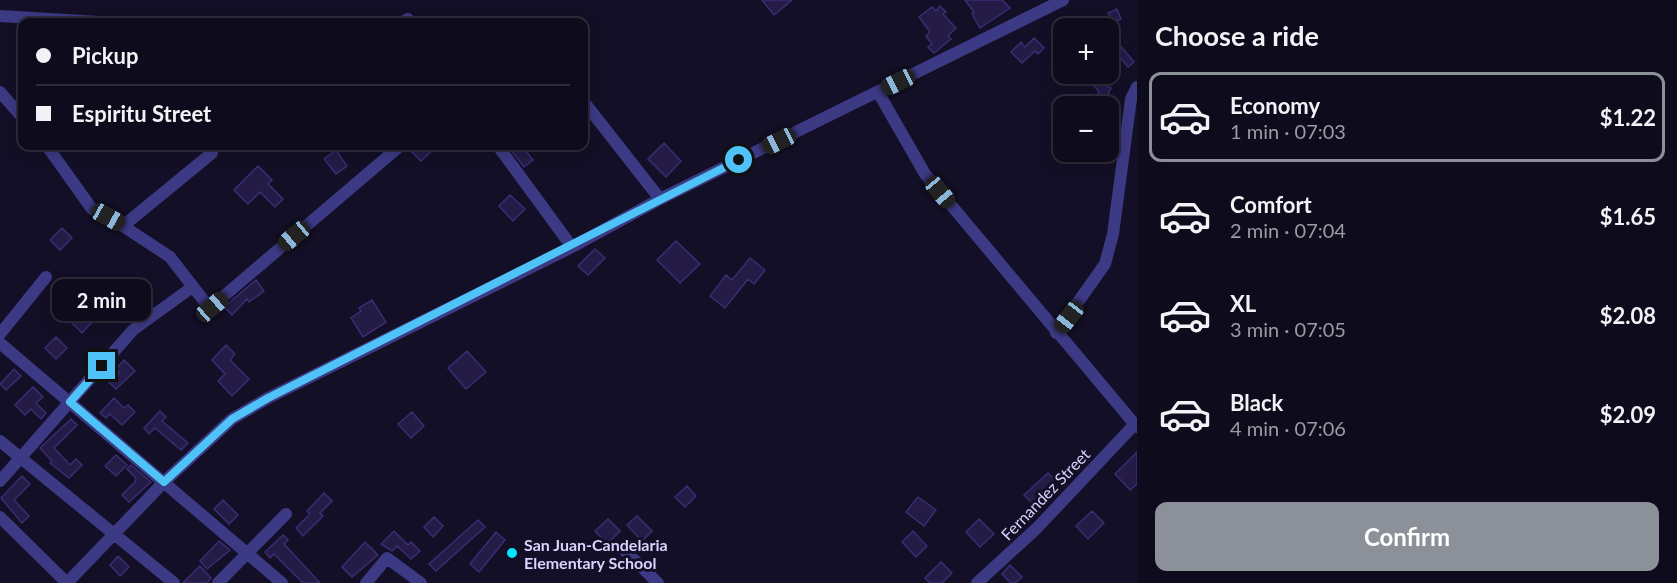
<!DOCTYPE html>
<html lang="en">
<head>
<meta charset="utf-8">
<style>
  body { margin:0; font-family:Lato,sans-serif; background:#1c1929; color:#f1f3f6; height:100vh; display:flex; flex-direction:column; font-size:22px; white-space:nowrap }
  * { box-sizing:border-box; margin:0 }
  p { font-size:20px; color:#9b9ba3 }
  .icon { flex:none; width:33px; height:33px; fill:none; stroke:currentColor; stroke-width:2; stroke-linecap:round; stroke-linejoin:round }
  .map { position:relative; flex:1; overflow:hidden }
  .details { display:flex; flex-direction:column; background:#0e0b1c; width:540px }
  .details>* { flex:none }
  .top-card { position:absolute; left:18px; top:18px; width:570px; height:132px; border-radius:12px; box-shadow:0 3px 15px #0003,0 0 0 2px #2e2b3b; display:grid; align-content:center; height:132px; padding:0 18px; background:#0e0b1c }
  .buttons { position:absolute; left:1053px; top:18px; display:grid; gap:12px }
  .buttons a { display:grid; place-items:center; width:66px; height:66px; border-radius:12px; background:#0e0b1c; box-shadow:0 3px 15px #0003,0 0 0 2px #2e2b3b; font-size:30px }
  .end { position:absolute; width:27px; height:27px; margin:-14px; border:8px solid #4fc3f7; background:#111; box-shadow:0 0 0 3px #111 }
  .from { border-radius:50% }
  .bubble { position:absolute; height:42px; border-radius:12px; background:#0e0b1c; box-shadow:0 3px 15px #0003,0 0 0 2px #2e2b3b; font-size:20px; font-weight:700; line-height:42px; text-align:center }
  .car { position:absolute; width:18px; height:36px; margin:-18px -9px; border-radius:8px; box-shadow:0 0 4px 2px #0007; background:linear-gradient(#222 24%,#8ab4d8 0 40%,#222 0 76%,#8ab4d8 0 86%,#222 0) }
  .top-card b { display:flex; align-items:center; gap:21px; height:57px; font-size:22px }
  .top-card b+b { border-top:2px solid #2e2b3b }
  .top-card i { width:15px; height:15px; background:#f1f3f6 }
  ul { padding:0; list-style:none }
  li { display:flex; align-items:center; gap:18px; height:90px; margin:0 12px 9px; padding:0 6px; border:3px solid transparent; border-radius:12px }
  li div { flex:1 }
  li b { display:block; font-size:22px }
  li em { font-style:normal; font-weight:700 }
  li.on { border-color:#8c9099 }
  li>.icon { width:54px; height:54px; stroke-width:1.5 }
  h2 { padding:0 18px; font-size:27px; line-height:72px }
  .button { display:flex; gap:12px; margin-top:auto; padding:12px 18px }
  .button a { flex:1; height:69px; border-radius:12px; background:#8c9099; color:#fff; font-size:24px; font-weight:700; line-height:69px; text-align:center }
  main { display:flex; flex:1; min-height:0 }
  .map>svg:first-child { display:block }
  .building { fill:#241b47; stroke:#3b2d73; stroke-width:1.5 }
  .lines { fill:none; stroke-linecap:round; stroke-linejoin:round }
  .minor { stroke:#3d3a85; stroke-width:12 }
  .route { stroke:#4fc3f7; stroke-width:8 }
  .poi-dot { fill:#00e5ff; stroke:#130f26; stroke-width:2 }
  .labels { text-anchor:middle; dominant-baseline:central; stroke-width:6; stroke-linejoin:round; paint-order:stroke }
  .street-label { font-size:16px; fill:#d9d4ff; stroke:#130f26 }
  .poi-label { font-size:16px; font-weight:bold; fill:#d9d4ff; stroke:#130f26; text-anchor:start }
</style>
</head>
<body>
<main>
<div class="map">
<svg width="1137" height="583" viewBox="0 0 1137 583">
  <rect width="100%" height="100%" fill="#130f26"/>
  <path class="building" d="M762,0H792L774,15Z
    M965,0H1002L1010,8L980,28L972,14L974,12Z
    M940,6L946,12L943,14L956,28L948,36L951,39L934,53L928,47L932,44L926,36L930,32L919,17L932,7L936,11Z
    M1117,9L1121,19L1099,28L1110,17L1108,13Z
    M1108,31L1134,62L1128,67L1119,56L1108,64Z
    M1034,38L1044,48L1038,54L1035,51L1022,63L1011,52L1021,42L1025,47Z
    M1085,74H1100L1105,80L1101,83L1111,88L1106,98L1098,94L1099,92Z
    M664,143L681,161L666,177L648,159Z
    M415,146H437L421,161L410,150Z
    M508,146H522L533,160L524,167Z
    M336,150L347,166L336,174L324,159Z
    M258,166L272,180L268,184L283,199L275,207L260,192L248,204L234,190Z
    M510,195L525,209L513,221L499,206Z
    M62,228L72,238L60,250L50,240Z
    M676,241L700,264L680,283L657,260Z
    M595,249L605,258L588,275L578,266Z
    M750,258L765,270L754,284L748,279L725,308L710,296L726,275L732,280Z
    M256,280L264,291L249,302L247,299L232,315L224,307Z
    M102,295L115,307L99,322L95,319L82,333L71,322Z
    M372,300L386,322L363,337L351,318L361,311L359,308Z
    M56,337L67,348L56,359L45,348Z
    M226,345L235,354L230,360L249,379L232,396L218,381L225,374L212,360Z
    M467,351L486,372L466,389L448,368Z
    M124,360L135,371L116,389L109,382L120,373L116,369Z
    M14,369L21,376L6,390L0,384Z
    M33,387L43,397L36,403L46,413L41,419L31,409L25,415L15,405Z
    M114,398L124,408L128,405L135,412L122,425L110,414L106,418L100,413Z
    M160,411L166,417L162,421L188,443L181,450L155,428L149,434L144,428Z
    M412,412L424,426L411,438L398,424Z
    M71,419L77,425L54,448L70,465L76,459L82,465L69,478L50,463L52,461L40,448Z
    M1137,452V484L1130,490L1115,474Z
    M116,455L127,465L116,476L105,466Z
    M131,465L151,482L129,502L122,495L135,482L136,478L127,469Z
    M1048,473L1055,480L1032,503L1024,495Z
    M22,476L30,484L14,500L29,516L22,523L1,498Z
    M687,486L696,496L685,507L675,497Z
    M324,493L332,501L320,513L323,516L303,536L296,528L310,514L307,511Z
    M918,497L936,510L924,526L906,512Z
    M223,500L238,515L229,524L214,509Z
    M1092,511L1104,523L1088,539L1076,526Z
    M637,516L652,531L642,541L627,525Z
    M434,517L443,526L433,537L424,527Z
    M608,519L620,531L607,544L595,531Z
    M979,519L994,534L980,547L966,532Z
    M478,520L485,527L436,571L429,564Z
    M394,531L408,545L411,542L420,551L411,559L397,546L392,551L381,544Z
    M913,531L927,546L916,557L902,542Z
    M496,532L505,540L479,572L470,564Z
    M283,535L288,540L284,544L320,583H303L274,554L270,558L265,552Z
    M219,541L230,550L207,569L200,561Z
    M365,542L378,555L352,577L342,567Z
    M118,556L129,567L120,576L110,565Z
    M941,562L952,573L942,583H930L925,578Z
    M1010,565L1022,577L1015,583H1011L1002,574Z
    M200,566L211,578L207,583H183Z"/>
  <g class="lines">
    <path class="minor" d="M0,16L99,22
      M403,22L408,19
      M0,92L22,117
      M878,92L925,174L1137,427
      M584,102L660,199
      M47,146L92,209L123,226L170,257L208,306L211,307L400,146
      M498,146L572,247
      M123,226L212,153
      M1056,333L1105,264L1113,234L1131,99L1137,87
      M0,334L46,277
      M0,343L282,583
      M0,441L174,583
      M0,481L133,330L191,288
      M0,517L67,583
      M623,549L658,583
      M67,583L164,482L232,419L268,398L572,247L660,199L1063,0
      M218,583L286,514
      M366,583L387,558L421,583
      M977,583L1037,528L1134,425"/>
  </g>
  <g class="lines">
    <path class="route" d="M102,366L70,402L164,482L232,419L268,398L739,160"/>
  </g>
  <circle class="poi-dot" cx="512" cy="553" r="6"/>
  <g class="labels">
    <g class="street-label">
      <text transform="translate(1045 494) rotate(-46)">Fernandez Street</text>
    </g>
    <g class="poi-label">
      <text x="524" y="544">San Juan-Candelaria<tspan x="524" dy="18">Elementary School</tspan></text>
    </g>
  </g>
</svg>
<div class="buttons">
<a>+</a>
<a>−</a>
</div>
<i class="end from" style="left:739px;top:160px"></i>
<i class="end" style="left:102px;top:366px"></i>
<div class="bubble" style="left:52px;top:279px;width:99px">2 min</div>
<i class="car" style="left:898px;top:82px;rotate:244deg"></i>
<i class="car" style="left:779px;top:141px;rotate:244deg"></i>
<i class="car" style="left:940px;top:192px;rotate:140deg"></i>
<i class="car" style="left:108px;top:217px;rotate:119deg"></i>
<i class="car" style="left:294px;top:236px;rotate:230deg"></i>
<i class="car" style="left:212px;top:307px;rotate:49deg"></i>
<i class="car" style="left:1069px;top:317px;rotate:218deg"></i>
<div class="top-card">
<b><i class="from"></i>Pickup</b>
<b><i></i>Espiritu Street</b>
</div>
</div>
<section class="details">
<h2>Choose a ride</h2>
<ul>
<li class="on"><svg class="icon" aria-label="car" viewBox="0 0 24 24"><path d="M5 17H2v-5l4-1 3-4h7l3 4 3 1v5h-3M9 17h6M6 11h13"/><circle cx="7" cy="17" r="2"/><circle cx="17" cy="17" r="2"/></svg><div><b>Economy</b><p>1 min · 07:03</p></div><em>$1.22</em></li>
<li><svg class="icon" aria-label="car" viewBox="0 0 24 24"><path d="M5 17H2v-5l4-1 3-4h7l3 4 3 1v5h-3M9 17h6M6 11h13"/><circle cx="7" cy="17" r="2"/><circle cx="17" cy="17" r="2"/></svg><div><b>Comfort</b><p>2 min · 07:04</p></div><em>$1.65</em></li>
<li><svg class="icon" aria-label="car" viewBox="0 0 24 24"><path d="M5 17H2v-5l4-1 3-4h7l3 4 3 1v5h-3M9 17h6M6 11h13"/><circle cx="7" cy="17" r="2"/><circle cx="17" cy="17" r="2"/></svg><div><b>XL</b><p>3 min · 07:05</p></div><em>$2.08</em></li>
<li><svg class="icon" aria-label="car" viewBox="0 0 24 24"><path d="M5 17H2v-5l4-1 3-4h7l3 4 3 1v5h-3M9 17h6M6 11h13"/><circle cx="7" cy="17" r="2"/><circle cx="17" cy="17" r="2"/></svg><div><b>Black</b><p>4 min · 07:06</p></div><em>$2.09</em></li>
</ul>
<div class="button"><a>Confirm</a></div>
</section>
</main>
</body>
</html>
